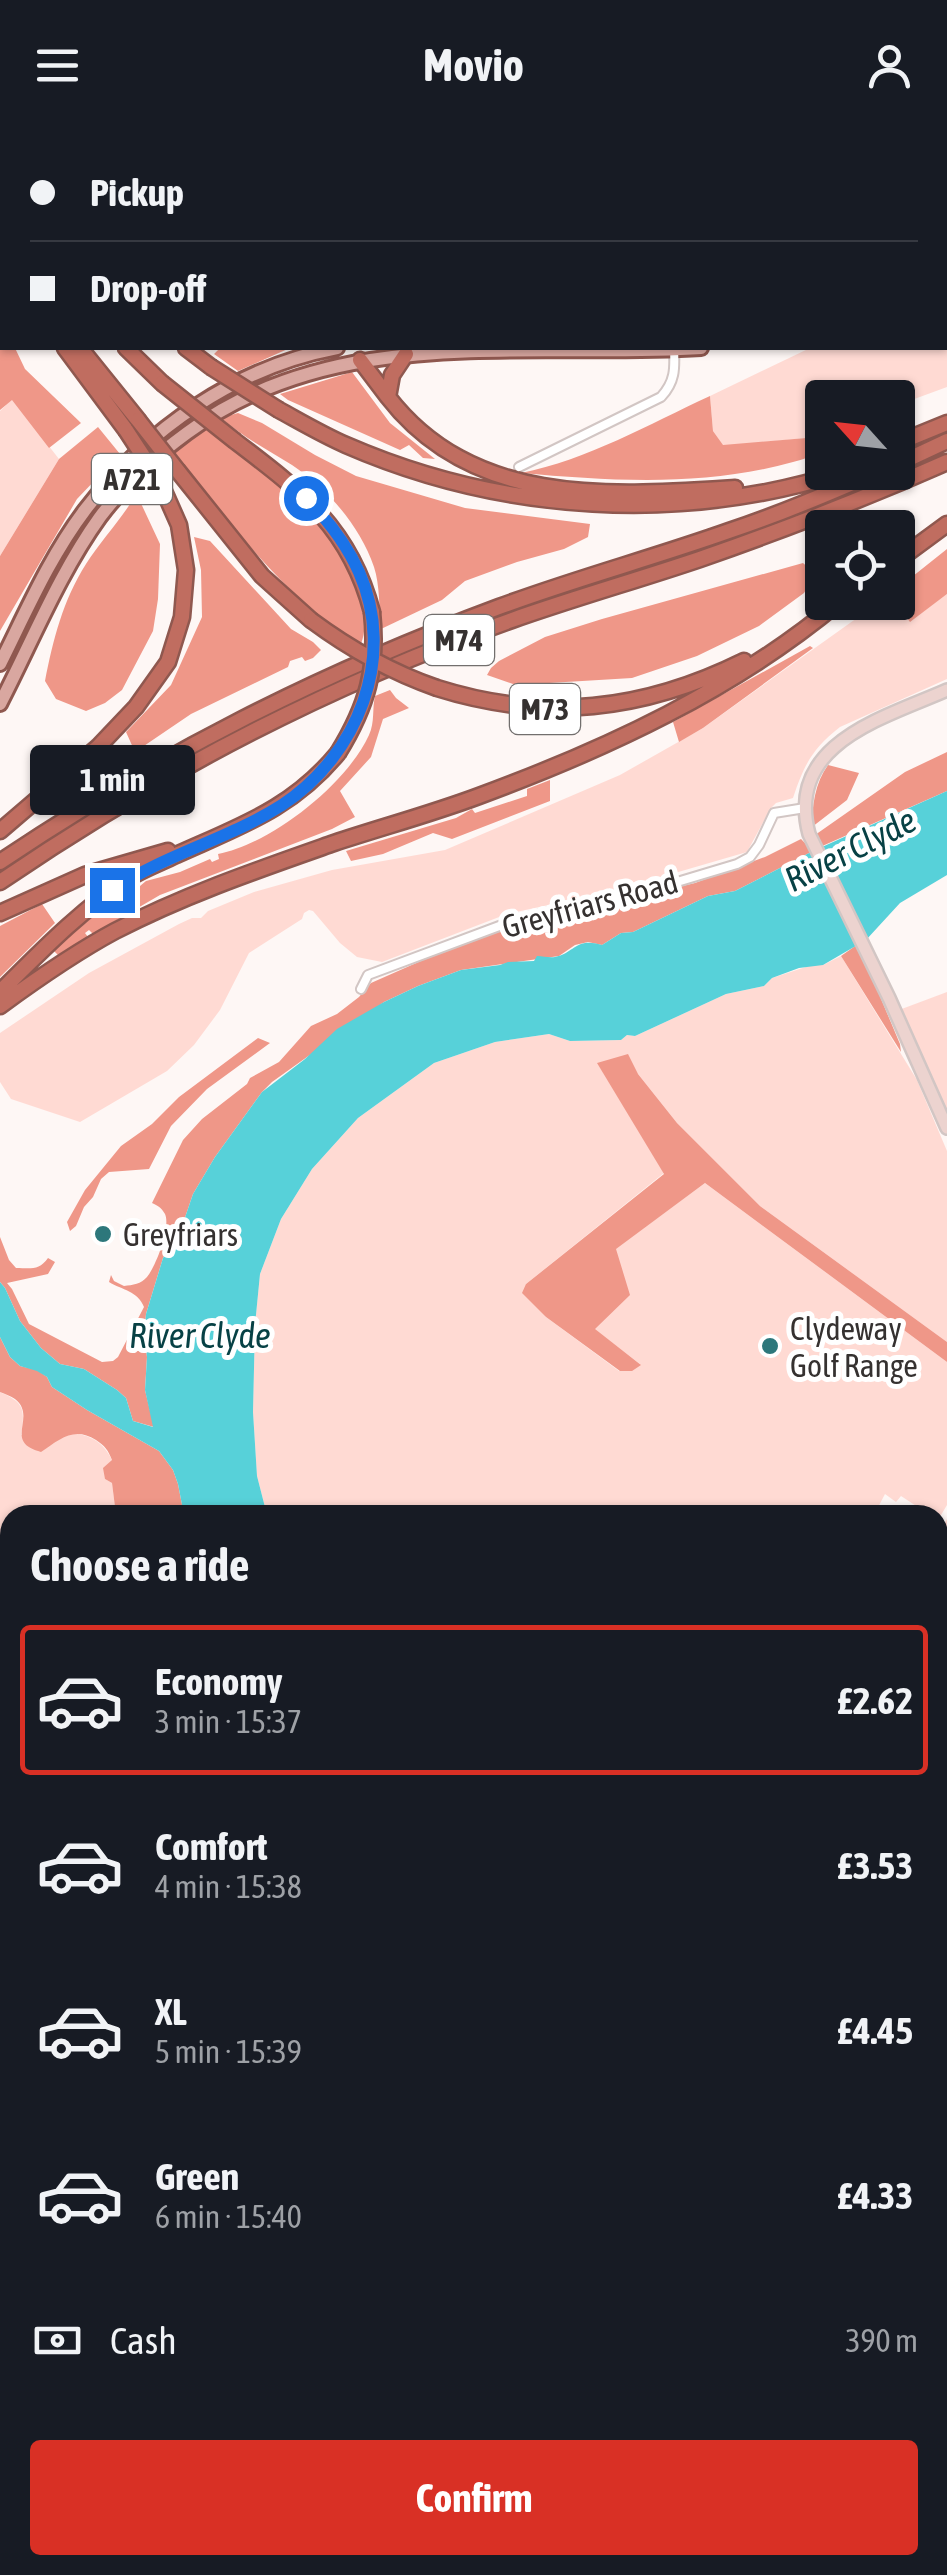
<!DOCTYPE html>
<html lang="en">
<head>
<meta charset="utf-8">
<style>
  body { margin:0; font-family:"Asap Condensed",sans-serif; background:#242831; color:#f1f3f6; height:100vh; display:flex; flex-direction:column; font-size:38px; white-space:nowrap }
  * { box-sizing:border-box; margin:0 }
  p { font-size:32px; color:#9ea1a6 }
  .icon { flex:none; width:55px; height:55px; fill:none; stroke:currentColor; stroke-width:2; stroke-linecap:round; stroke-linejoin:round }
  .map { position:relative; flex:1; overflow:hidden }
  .sheet { position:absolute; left:0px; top:1375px; width:948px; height:1070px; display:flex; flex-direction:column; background:#171b24; border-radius:30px 30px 0 0; box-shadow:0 2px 8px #0004 }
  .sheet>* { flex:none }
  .hud { position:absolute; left:0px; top:0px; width:948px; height:220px; box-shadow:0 2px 8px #0004; display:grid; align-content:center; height:220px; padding:0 30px; background:#171b24 }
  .needle { width:65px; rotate:297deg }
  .controls { position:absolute; left:805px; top:250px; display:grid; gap:20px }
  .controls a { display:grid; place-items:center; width:110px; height:110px; border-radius:10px; background:#171b24; box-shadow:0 2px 8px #0004; font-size:50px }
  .end { position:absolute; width:45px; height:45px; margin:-22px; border:12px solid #1a73e8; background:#fff; box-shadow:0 0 0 5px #fff }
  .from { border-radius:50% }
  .bubble { position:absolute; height:70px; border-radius:10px; background:#171b24; box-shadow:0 2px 8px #0004; font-size:32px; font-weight:700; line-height:70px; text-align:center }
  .hud b { display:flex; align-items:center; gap:35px; height:95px; font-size:38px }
  .hud b+b { border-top:2px solid #363941 }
  .hud i { width:25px; height:25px; background:#f1f3f6 }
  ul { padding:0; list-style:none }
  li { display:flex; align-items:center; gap:30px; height:150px; margin:0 20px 15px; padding:0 10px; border:5px solid transparent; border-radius:10px }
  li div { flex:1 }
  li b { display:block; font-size:38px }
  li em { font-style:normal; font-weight:700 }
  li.on { border-color:#d93025 }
  li>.icon { width:90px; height:90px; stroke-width:1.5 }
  h2 { padding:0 30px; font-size:45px; line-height:120px }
  .pay { display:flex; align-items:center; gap:25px; height:110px; padding:0 30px; font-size:38px }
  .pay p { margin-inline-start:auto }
  .primary-button { display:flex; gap:20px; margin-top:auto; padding:20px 30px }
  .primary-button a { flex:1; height:115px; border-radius:10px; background:#d93025; color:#fff; font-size:40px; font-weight:700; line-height:115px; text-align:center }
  header { display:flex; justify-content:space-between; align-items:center; height:130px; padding:0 30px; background:#171b24; font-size:45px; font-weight:700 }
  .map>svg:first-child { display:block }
  .green { fill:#ffdad3 }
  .forest { fill:#ef9788 }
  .water { fill:#57d1d9 }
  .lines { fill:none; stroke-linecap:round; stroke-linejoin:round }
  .minor-casing { stroke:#d2c6c4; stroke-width:12 }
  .secondary-casing { stroke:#d2c6c4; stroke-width:16 }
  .primary-casing { stroke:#8f584f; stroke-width:18 }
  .motorway-casing { stroke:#8f584f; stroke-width:19 }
  .minor { stroke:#fff; stroke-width:8 }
  .secondary { stroke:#ecd3cf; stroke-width:11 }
  .primary { stroke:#d9a7a0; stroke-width:12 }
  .motorway { stroke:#c06d60; stroke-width:14 }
  .motorway-bridge-casing { stroke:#8f584f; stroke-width:19; stroke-linecap:butt }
  .motorway-bridge { stroke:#c06d60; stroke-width:14 }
  .route { stroke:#1a73e8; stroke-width:12 }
  .poi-dot { fill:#2d777b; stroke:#fff; stroke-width:4 }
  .labels { text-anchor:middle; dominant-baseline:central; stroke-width:10; stroke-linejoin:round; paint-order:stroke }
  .shield { fill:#fff; stroke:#726f6e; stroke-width:2.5 }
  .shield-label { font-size:30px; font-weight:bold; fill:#353130 }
  .street-label { font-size:32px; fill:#353130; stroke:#fff }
  .poi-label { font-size:32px; fill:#353130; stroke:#fff; text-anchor:start }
  .water-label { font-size:35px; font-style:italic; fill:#074145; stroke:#fff }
</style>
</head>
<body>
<header><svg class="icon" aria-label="menu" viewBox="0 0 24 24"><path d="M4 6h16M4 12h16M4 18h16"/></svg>Movio<svg class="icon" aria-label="person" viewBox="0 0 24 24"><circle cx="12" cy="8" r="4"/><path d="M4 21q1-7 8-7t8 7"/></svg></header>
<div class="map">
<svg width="947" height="2445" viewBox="0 0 947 2445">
  <rect width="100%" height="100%" fill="#fef7f5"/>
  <path class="green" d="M945,176H947V257L898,275V268H822V302L806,308L723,316L713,301L710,266L810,218H945Z
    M12,269L59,329L0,426V281Z
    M947,464V549L840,597C812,619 804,635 793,668L776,673L771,678L747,722L613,761L507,784L382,832L357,827L340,813L313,781L309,780L304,783L302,789L249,823L220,880L194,915L167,941L80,992L11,969L0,952V903L89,843L179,794L192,788H201L208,781L254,762L332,740L445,720L620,645L703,598L878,473H896L910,491Z
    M841,826L917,950L947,1021V1212L760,1076L677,993L638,944L598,934L664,1043L526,1154L546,1187L619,1241L632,1240L640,1234L594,1199L615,1119L705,1053L947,1232V1375L938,1390V1385H930L901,1366L896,1372L885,1364L874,1385H267L257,1346L253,1282L255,1195L260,1144L281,1089L312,1039L358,988L434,933L495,912L549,904L570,911L621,910L627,905L635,906L726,864L764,856L772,848L812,835H823Z
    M947,862V985L899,880Z
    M0,1262C25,1273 25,1279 21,1305C56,1304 95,1293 112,1330L105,1349L112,1353L116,1385H10V1870L0,1873Z
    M947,1389V1702L938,1688V1404Z
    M0,2007L10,2015V2283L1,2290Z
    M938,2109L947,2117V2364L938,2379Z
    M10,2418V2435H158L153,2445H0V2424Z"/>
  <path class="forest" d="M0,182L2,188V218H15L25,239L81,293L49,318L12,270L0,280Z
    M220,218H290L238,241L214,224Z
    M352,242L390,293L435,329L423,328L409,315L400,320L288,270L280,264Z
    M710,266L713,301L723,315L806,308L822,302V321C813,325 803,330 793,332C704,357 612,351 521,343C587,330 649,294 710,266Z
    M238,283L262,293L315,325L356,346L465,378L590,394L588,407L564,419L517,432L465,451L442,470L381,499C379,479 380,455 374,437C360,396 328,359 292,335C268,320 243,307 221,288Z
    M98,297L120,324L77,369L0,501V426L59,329Z
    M204,298C267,341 337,392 359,468C364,485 367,498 361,514C344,503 326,492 310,478C258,432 215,375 173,320Z
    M138,367L160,414L158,469L153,501L122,560L105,573L86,581L56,569L45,551C53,510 63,470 86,434C100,412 118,393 132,371Z
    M194,407L210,411L291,499L313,512L321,520L313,528L305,531L302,527L290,531L288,537L191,584L135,622L126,602L171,555L202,487L201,440Z
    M947,419V464L910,492L896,473L898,458Z
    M803,433L811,440V451L804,463L759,496L697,526L632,548L516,555L487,545L491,538L499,531L545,507L602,489Z
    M810,516L813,518L703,598L679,612L673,592Z
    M390,560L396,568L409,578L383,589L371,627L340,661L355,687L332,699L160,765L93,804L89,800L85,803L88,807L58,825L53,820L125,760L140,756L146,751L180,742L210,729L212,732L219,729L218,724C271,714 346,655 369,605C375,592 372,579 375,566Z
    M947,622V661L820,717L815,705L905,642Z
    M828,635L859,643L847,670L812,697C812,676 815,653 828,635Z
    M550,650V671L452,709L433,703L383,724L351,731L346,721L456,688L472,679L475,683L527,666V659Z
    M801,709L813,721L735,761L708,766L633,802L621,803L602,815L588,812L575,815L559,826L461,840L418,856L384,872L272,952L262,962L215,1027L193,1064L178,1108L171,1115L163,1128L146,1184L144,1204L147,1227L145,1260L154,1297L133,1291L126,1268L117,1260L84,1239L60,1234L41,1218L20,1191L5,1158L0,1152V1107L9,1130L16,1138C30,1138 39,1141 48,1128L55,1132L48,1144L7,1153L12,1159L29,1194L102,1232L113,1231L118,1227L144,1177C138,1161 122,1160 109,1152L111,1145L114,1151L124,1156C133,1155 141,1154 147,1147C156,1136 171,1097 165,1084C161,1077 158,1076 152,1073L183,1010L202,989L247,954L250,948L279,932L311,896L337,884L359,867L371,853L466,811L523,794L695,753L765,727Z
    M42,774L55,793L0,847V796Z
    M858,814L900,914L901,922L841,826Z
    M258,908L270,913L207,959L171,996L149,1039L109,1042L101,1049L93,1067L84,1077L76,1096L70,1101L67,1092L85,1060L121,1016L152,994L179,967Z
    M628,924L638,944L677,993L760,1076L947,1212V1232L705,1053L616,1119L630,1165L595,1199L641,1235L632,1241H620L546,1187L522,1163L526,1154L664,1044L597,933Z
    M0,1207L10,1227L20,1236L37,1240L47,1247L52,1257L87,1280L159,1321L173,1340L178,1354L184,1385H116L112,1353L105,1349L103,1338L112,1330C108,1320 105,1316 96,1310C74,1296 60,1309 41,1322C2,1312 38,1287 15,1269C11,1266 5,1264 0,1262Z
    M159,2435H557V2445H153Z"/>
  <path class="water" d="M947,661V745L900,773L866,810L823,835L799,838L772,848L764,856L726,864L635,906L627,905L621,910L570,911L549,904L495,912L434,933L358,988L312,1039L281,1089L260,1144L255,1195L253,1282L257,1346L267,1385H184L178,1354L173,1340L159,1321L87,1280L52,1257L47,1247L37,1241L20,1236L10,1227L0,1207V1152L5,1158L20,1191L41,1218L60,1234L84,1239L117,1260L126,1268L133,1291L153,1297L145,1260L147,1227L144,1204L146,1184L163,1128L171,1115L178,1108L193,1064L215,1027L262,962L305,929L337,899L384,872L418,856L461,840L500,835L508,832L534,831L537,826C543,826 549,828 555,827C575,823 575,807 602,815L621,803L633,802L708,766L735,761L813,721Z
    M10,2316V2418L0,2424V2323Z"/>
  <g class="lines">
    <g class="minor-casing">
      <path id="minor" d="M869,0L872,2
        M800,2L805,0
        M945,31H947
        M519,337L661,267C675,252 675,239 674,219
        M361,859L368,845L518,789L657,758L737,734L750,727L759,715L774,683L805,678
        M809,2435L824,2445
        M663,2445L664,2435
        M752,2445L755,2435"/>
    </g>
    <g class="secondary-casing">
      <path id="secondary" d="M226,0L228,2
        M947,560C884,588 785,613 809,704L889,868L947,998"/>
    </g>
    <g class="primary-casing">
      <path id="primary" d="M945,134L947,133
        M945,145L947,144
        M0,534C26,482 50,426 85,380C147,299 236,237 337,218
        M0,574C32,512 59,444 100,387C125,354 154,327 187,303C336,192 527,229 701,218"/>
    </g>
    <g class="motorway-casing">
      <path id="motorway" d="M0,25L2,28
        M0,64L2,67
        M0,116L2,119
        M0,130L2,134
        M65,218L126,300
        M80,218L138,290
        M126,218L162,253
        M186,218L211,237
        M406,224L392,245L388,267C473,377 610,366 735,358
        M360,230L388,267
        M279,280C301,292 323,305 346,315C502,383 682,394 844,342
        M235,311C302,362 350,398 372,482
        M898,313L947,293
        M898,334L947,311
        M178,341L262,446L311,490
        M898,430L947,394
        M437,558C545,592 643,581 744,531
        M0,701L98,617L136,577L168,532L182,487L186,440L179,395L160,352
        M0,732C159,625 319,544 499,477C574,449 653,428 729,401C780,384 829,363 878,342
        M0,752C158,644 331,554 512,490C574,468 638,450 700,429C783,400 866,368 947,332
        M0,783L85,745L168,721
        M0,862C42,820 84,777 134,745C148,737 162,732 176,725C240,696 292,679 338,623
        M0,876C37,849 74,823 115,801C184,765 260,739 334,713C382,697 431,684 479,666C606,619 734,560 839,472"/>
    </g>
    <use href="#minor" class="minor"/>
    <use href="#secondary" class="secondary"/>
    <use href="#primary" class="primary"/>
    <use href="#motorway" class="motorway"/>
    <g class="motorway-bridge-casing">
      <path id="motorway-bridge" d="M211,237L279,280
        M162,253L235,311
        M138,290L178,341
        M126,300L160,352
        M311,490C350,519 391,542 437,558
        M338,623C367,576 378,538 372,482"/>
    </g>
    <use href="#motorway-bridge" class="motorway-bridge"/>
  </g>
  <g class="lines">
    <path class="route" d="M112,760C166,724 229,709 282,675C358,625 397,527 359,442C346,413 328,390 306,368"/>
  </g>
  <g class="poi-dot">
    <circle cx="103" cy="1104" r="10"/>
    <circle cx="770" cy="1216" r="10"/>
  </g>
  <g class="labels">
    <g class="shield">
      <rect x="92" y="324" width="80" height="50" rx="8"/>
      <rect x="424" y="485" width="70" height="50" rx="8"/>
      <rect x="510" y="554" width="70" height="50" rx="8"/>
    </g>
    <g class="shield-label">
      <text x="132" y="349">A721</text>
      <text x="459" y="510">M74</text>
      <text x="545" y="579">M73</text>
    </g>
    <g class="street-label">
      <text transform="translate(590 774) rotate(-15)">Greyfriars Road</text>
    </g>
    <g class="poi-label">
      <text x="123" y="1104">Greyfriars</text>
      <text x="790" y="1198">Clydeway<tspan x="790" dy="37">Golf Range</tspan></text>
    </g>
    <g class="water-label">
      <text transform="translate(850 719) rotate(-27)">River Clyde</text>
      <text x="200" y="1205">River Clyde</text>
    </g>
  </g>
</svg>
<div class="controls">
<a><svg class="needle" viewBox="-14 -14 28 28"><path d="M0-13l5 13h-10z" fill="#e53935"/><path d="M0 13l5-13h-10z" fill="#9ea1a6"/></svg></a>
<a><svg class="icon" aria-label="locate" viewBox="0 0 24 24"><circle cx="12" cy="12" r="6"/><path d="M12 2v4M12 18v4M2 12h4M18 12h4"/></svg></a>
</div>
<i class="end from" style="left:306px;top:368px"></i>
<i class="end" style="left:112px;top:760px"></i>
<div class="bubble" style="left:30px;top:615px;width:165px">1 min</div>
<div class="hud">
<b><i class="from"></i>Pickup</b>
<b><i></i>Drop-off</b>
</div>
<section class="sheet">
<h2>Choose a ride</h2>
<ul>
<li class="on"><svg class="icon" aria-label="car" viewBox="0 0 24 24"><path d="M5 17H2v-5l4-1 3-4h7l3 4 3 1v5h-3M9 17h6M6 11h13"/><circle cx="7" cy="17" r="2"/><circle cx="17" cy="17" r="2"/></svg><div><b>Economy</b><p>3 min · 15:37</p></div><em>£2.62</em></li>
<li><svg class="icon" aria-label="car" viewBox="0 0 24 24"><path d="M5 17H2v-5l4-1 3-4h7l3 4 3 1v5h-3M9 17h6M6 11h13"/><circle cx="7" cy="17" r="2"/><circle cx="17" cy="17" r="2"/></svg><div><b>Comfort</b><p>4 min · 15:38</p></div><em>£3.53</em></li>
<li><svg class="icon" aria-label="car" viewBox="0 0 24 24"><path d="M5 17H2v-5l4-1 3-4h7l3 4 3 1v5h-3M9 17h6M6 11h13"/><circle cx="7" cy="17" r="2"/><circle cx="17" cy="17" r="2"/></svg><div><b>XL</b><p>5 min · 15:39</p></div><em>£4.45</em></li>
<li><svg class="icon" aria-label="car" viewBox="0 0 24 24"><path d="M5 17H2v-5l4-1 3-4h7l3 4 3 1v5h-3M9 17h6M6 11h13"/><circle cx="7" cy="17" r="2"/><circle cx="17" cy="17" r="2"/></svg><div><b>Green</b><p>6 min · 15:40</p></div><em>£4.33</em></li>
</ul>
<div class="pay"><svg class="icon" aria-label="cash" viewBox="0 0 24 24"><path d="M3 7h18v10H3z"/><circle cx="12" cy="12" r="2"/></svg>Cash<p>390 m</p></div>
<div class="primary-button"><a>Confirm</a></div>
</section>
</div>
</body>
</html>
